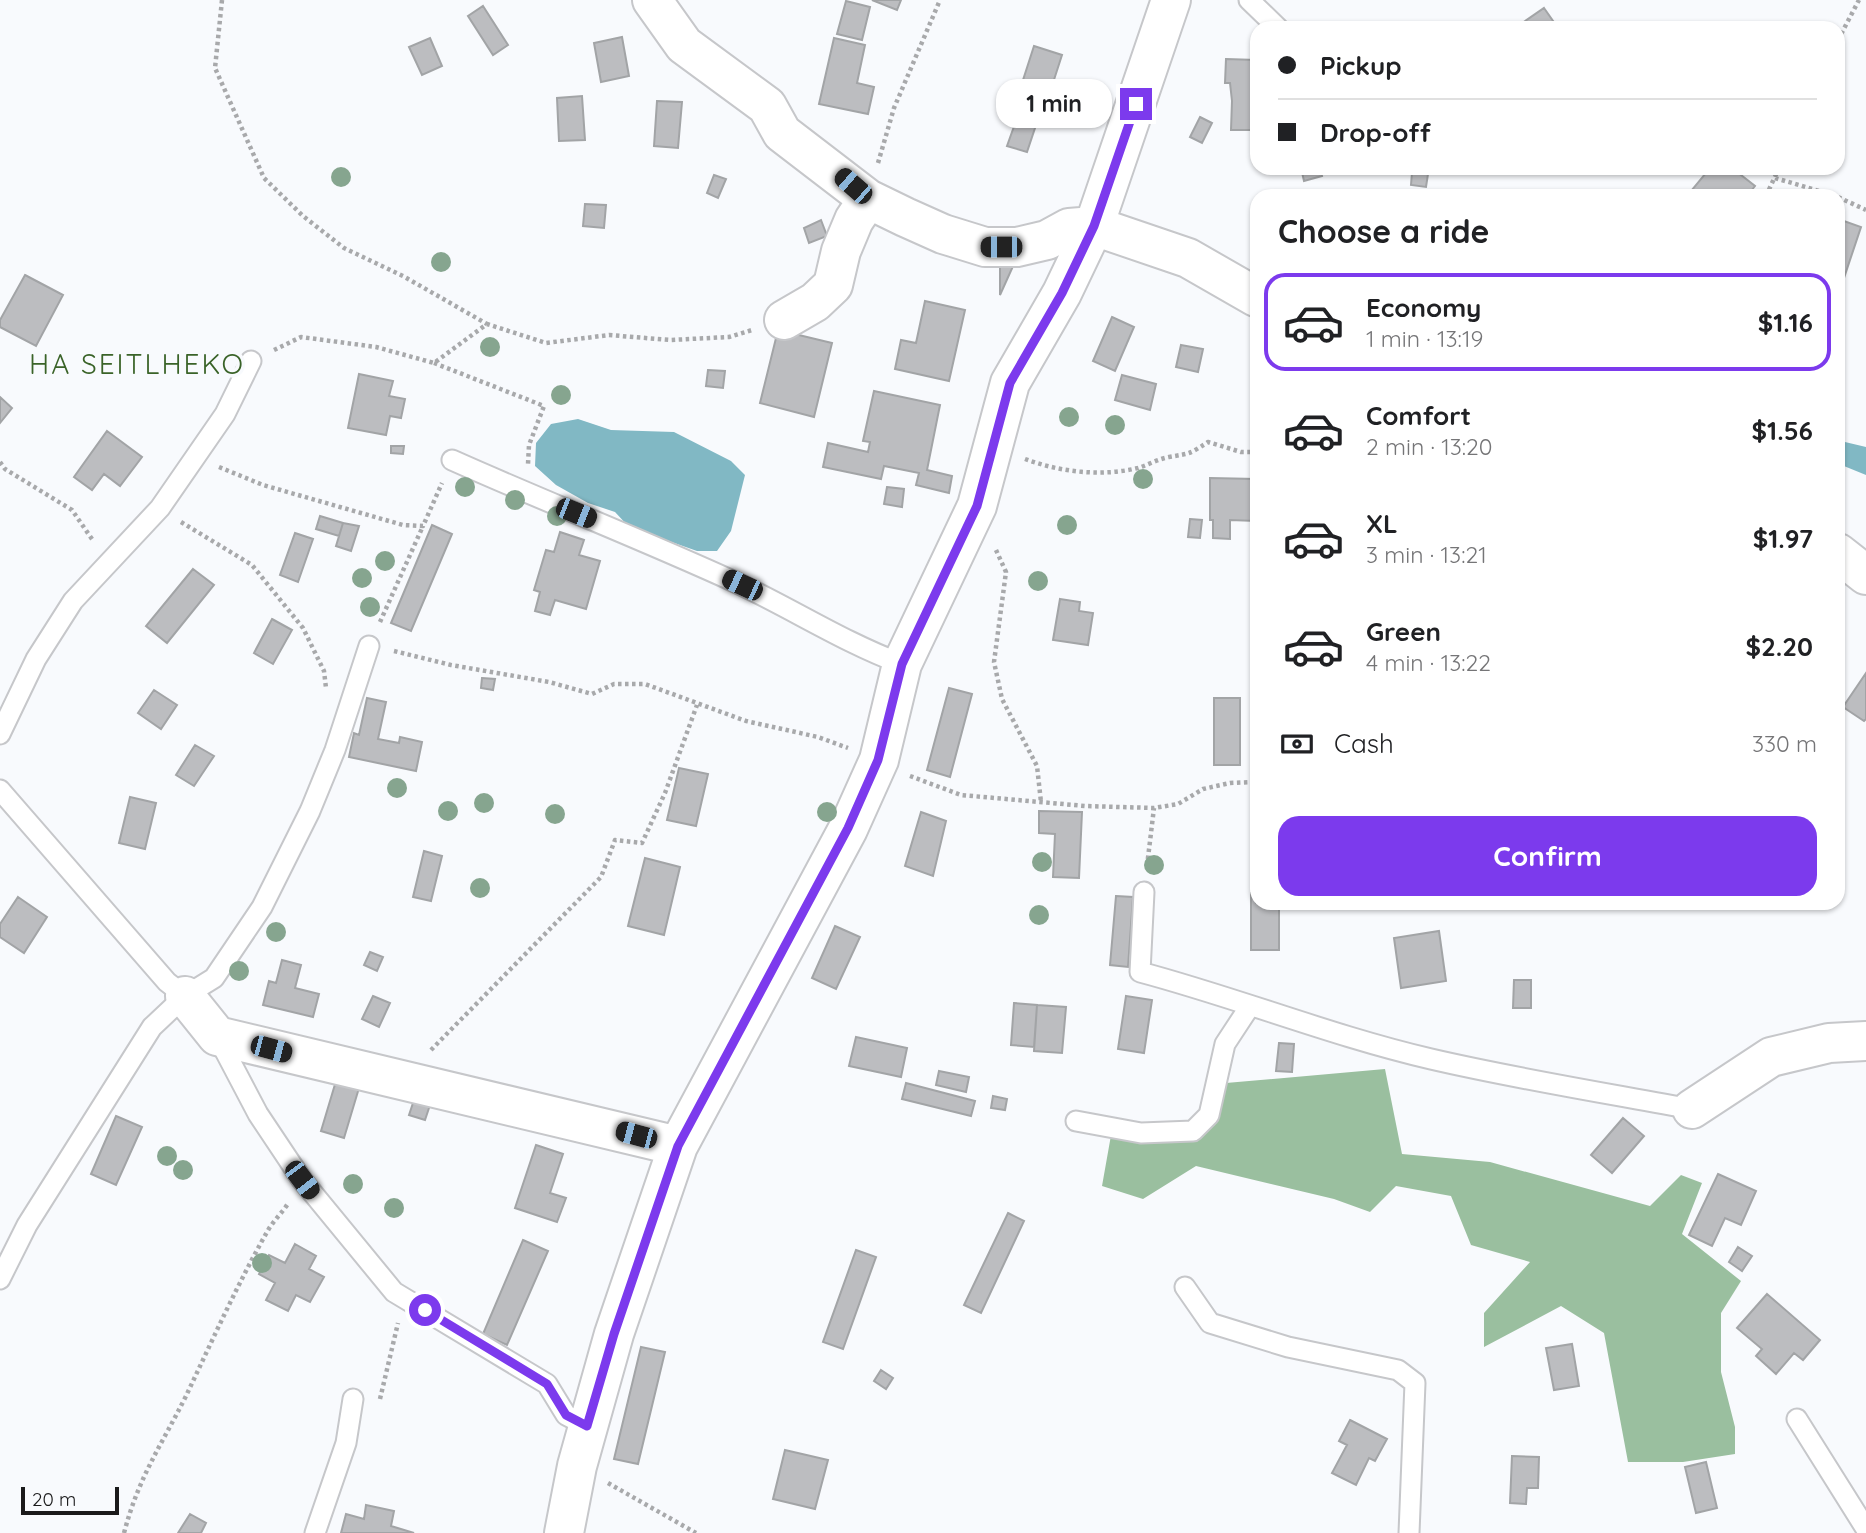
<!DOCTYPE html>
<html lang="en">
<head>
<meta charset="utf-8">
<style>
  body { margin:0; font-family:Quicksand,sans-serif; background:#f2f2f2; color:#202124; height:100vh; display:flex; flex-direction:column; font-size:26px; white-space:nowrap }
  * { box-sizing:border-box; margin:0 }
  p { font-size:23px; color:#757577 }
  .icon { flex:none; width:38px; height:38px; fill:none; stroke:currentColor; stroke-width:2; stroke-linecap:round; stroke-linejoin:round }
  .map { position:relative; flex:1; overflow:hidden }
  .sheet { position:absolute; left:1250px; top:189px; width:595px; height:721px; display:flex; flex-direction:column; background:#fff; border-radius:21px; box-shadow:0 2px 5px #0004 }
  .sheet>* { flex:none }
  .banner { position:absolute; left:1250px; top:21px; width:595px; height:154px; border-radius:21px; box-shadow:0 2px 5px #0004; display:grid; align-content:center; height:154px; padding:0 28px; background:#fff }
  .scale { position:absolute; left:21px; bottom:18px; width:98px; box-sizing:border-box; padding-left:7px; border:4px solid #1a1a1b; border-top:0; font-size:19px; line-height:24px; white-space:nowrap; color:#1a1a1b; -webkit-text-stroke:5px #f8fafd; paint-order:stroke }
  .end { position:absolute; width:32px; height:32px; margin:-16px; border:9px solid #7c3aed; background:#fff; box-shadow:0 0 0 4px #fff }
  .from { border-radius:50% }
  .bubble { position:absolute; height:49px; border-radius:21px; background:#fff; box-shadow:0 2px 5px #0004; font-size:23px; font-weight:700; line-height:49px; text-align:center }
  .car { position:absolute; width:21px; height:42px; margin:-21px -10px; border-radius:9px; box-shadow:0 0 5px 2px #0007; background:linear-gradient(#222 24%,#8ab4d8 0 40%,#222 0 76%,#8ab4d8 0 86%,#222 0) }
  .banner b { display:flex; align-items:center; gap:24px; height:66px; font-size:26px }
  .banner b+b { border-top:2px solid #e0e0e0 }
  .banner i { width:18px; height:18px; background:#202124 }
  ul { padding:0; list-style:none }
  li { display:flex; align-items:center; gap:21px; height:98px; margin:0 14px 10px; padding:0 14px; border:4px solid transparent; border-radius:21px }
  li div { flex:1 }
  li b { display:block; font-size:26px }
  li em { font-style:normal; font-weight:700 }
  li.on { border-color:#7c3aed }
  li>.icon { width:63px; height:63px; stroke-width:1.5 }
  h2 { padding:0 28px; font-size:32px; line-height:84px }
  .pay { display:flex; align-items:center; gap:18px; height:77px; padding:0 28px; font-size:26px }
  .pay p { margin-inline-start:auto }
  .action { display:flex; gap:14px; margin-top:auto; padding:14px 28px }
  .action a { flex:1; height:80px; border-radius:21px; background:#7c3aed; color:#fff; font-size:28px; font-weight:700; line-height:80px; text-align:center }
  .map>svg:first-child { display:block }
  .forest { fill:#9abf9f }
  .water { fill:#81b8c4 }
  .building { fill:#bcbdc0; stroke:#a2a4a6; stroke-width:2 }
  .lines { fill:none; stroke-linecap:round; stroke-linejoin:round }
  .service-casing { stroke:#c6c7ca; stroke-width:23 }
  .minor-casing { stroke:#c6c7ca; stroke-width:42 }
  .path { stroke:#a8a9ab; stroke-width:4.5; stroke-dasharray:3.5 3.5; stroke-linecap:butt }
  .service { stroke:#fff; stroke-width:19 }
  .minor { stroke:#fff; stroke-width:38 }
  .tree { fill:#86a58f }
  .route { stroke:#7c3aed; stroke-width:9 }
  .labels { text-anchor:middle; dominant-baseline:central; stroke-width:7; stroke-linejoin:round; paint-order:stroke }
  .quarter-label { font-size:28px; letter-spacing:2px; fill:#3a6328; stroke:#f8fafd }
</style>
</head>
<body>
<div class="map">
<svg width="1866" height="1533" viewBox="0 0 1866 1533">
  <rect width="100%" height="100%" fill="#f8fafd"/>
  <path class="forest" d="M1385,1069L1402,1154L1490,1162L1650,1206L1681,1175L1702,1183L1682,1234L1741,1281L1721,1313V1372L1735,1427V1454L1683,1462H1628L1604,1333L1561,1306L1484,1347V1313L1530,1262L1471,1245L1451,1196L1396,1186L1370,1212L1334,1199L1196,1166L1143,1199L1102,1186L1113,1124L1214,1126L1226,1083Z"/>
  <path class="water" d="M578,419L611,430L674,432L731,461L745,475L731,531L717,551H697L629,527L615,512L588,503L556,485L535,466L536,443L551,424Z
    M1845,442L1866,447V475L1839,464Z"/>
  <path class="building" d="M872,0H901L897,10Z
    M846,1L870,7L862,40L837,34Z
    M483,6L508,45L493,55L468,16Z
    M1544,8L1558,28H1515Z
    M622,37L629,76L601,82L594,43Z
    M430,38L442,66L422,75L409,47Z
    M834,38L865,45L857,83L874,87L868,114L819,104Z
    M1034,46L1062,55L1041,120L1013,111Z
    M1226,59L1256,60V130H1231L1232,101L1230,83H1225Z
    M582,96L585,140L559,141L557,98Z
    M657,101L682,102L678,148L654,146Z
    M1200,117L1212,123L1202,143L1190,137Z
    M1017,118L1036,125L1027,152L1007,146Z
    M1301,168H1320L1322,176L1304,181Z
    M1710,168L1728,171L1732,168L1755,186L1747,196H1697L1691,191Z
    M1412,172L1428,174L1426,187L1411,185Z
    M714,175L726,179L718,198L707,193Z
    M585,204L606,205L604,228L583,226Z
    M821,220L827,236L809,243L804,228Z
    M1841,220L1861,227L1838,296V230Z
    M1000,264H1014L1000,295Z
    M25,275L63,295L36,346L0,327V320Z
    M925,301L965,310L949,381L895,369L901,340L916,343Z
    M1112,317L1134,327L1115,371L1093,361Z
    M778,330L832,343L814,417L760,403Z
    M1181,345L1203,349L1198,372L1176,367Z
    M708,370L725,371L723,388L706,386Z
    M359,374L393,381L389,396L405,399L401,418L390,416L386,435L348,428Z
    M1122,375L1156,384L1150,410L1115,400Z
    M874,391L940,405L927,470L952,476L949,493L916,485L919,473L884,466L881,479L823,467L828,443L868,452L870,442L863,441Z
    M0,397L12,408L0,423Z
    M107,431L142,457L120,486L104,474L92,490L74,477Z
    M391,446H404L403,454L391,453Z
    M1210,478L1256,479V521L1230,520V539L1213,538V520H1210Z
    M887,487L904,489L902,507L884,504Z
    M320,516L343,523L339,536L316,529Z
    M1190,519L1202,520L1200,538L1188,537Z
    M343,523L359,526L351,551L336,546Z
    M432,525L452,534L411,631L391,623Z
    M560,532L584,540L579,555L600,561L586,609L555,600L550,615L535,611L540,592L534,590L546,550L554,552Z
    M295,533L313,539L298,582L280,575Z
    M193,569L214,585L167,643L146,626Z
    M1060,599L1080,602L1079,611L1093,613L1088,645L1053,640Z
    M272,619L292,630L273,664L254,653Z
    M1866,673V719L1864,721L1843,707Z
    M482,678L495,679L493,690L481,688Z
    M949,688L972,694L950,777L927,770Z
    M154,690L177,705L161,729L138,713Z
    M367,698L386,702L378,739L399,743L400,737L422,742L416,771L349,757L354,733L359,735Z
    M1214,698H1240V765H1214Z
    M195,745L214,756L194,786L176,775Z
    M679,768L708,774L696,826L667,820Z
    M130,797L156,803L145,849L119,843Z
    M1039,811L1082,812L1079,878L1053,877L1055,834L1039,833Z
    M921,812L946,821L933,876L905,866Z
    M424,851L442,856L431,901L413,897Z
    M645,858L680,867L664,935L628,926Z
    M1251,893H1256V903H1279V950H1251Z
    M1116,896L1133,897L1128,967L1110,965Z
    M18,897L47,917L24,953L0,937V924Z
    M835,926L860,937L836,989L812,978Z
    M1439,931L1446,981L1401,988L1394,938Z
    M370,952L383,957L377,971L364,965Z
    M282,960L301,965L295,988L319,994L313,1017L263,1005L269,981L276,983Z
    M1514,980H1531V1008H1513Z
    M373,996L390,1003L379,1027L362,1019Z
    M1126,996L1152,1000L1144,1053L1118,1049Z
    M1014,1003L1037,1005L1034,1047L1011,1045Z
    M1037,1005L1066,1007L1062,1053L1034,1051Z
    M856,1037L907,1048L901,1077L849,1066Z
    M1279,1043L1294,1044L1292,1072L1276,1071Z
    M939,1071L969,1077L966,1092L936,1085Z
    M336,1081L359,1088L344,1138L321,1131Z
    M906,1083L975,1101L971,1116L902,1099Z
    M993,1096L1007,1099L1005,1110L991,1108Z
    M415,1097L431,1102L425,1120L409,1115Z
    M116,1116L142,1127L116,1185L91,1174Z
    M1623,1118L1644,1136L1612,1173L1591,1155Z
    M536,1145L563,1154L550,1193L566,1198L557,1222L515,1208Z
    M1718,1174L1756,1191L1741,1225L1725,1218L1712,1246L1689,1235Z
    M1008,1213L1024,1221L981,1313L964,1305Z
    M523,1240L548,1251L507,1345L483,1334Z
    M295,1244L316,1256L309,1269L324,1277L310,1302L296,1295L288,1311L266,1300L275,1283L259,1274L269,1255L285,1263Z
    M1738,1247L1752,1256L1742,1271L1729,1262Z
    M856,1250L876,1257L843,1349L823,1342Z
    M1767,1294L1820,1340L1803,1360L1794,1353L1776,1374L1756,1356L1762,1349L1737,1328Z
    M1572,1344L1579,1386L1554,1390L1546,1348Z
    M641,1347L665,1352L638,1464L614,1459Z
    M881,1370L893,1378L886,1389L874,1381Z
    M1350,1420L1387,1439L1375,1461L1369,1458L1356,1485L1332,1473L1347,1445L1339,1441Z
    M785,1450L828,1460L815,1509L773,1499Z
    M1512,1456L1539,1457L1538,1488H1527L1526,1504L1510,1503Z
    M1706,1462L1717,1508L1696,1513L1685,1467Z
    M366,1505L394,1511L391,1526L414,1533H341L346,1514L364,1519Z
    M190,1514L206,1523L201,1533H178Z"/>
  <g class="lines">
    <g class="service-casing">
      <path id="service" d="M1249,0L1278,28
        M452,460C546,502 641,539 735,582C791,608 843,642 902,664
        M0,734L36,659L73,601L160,508L225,414L251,361
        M0,790L167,982L185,996
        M1144,892L1140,972C1238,998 1332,1036 1431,1059C1517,1079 1605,1093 1692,1109
        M217,1036L258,1114L302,1180L394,1292L547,1384L566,1415L587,1426
        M1076,1121L1141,1133L1193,1131L1209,1115L1225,1044L1250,1006
        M0,1279L27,1225L152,1027L185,996L214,978L262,907L310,811L335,750L369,646
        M1185,1287L1210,1323L1288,1347L1398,1370L1415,1383L1409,1533
        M1797,1419L1866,1529
        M315,1533L346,1443L353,1399"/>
    </g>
    <g class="minor-casing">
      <path id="minor" d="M652,0L684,45L767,106L782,133L868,199L905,217L943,234L985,247H1017L1047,240L1069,228L1094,226L1188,258L1256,297
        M784,320L815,302L833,285L841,251L854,220L868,199
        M1838,553L1866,575
        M185,996L217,1036L678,1146
        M1692,1109L1771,1057L1829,1043L1866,1041
        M564,1533L577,1466L614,1334L678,1146L848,829L879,760L902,664L977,506L1010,383L1062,293L1094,226L1171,0"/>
    </g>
    <path class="path" d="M222,0L215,68L264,178L303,216L344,248L403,276L487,324
      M1838,40L1859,0
      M878,163L894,108L940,0
      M1775,178L1836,196
      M1766,196L1779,168
      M1838,197L1866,210
      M274,350L301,337L376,347L434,363L487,324L546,343L609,335L670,340L729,337L752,330
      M434,363L544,406L529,445L528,464
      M1025,459C1060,472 1101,477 1138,468C1148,465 1158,459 1169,457C1191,453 1188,455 1208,442L1241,452H1256
      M0,462L5,469L72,510L94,542
      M219,467L263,485L403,525L423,526L442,483
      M181,522L252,565L303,628L324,671L326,688
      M996,550L1006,572L994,662L1002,699L1037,766L1041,802
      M380,622L423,526
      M394,651L451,665L549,682L592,694L614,684H645L746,721L818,737L848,748
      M910,776L961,795L1085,806L1154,808L1178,804L1203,789L1230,783L1256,782
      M1147,866L1154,808
      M431,1050L601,877L615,840L642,843L665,793L697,705
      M380,1399L398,1323
      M608,1483L696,1533
      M124,1533C139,1476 161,1446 186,1396C212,1341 237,1285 267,1232C273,1221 283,1212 289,1202"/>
    <use href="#service" class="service"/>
    <use href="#minor" class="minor"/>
  </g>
  <g class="tree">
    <circle cx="1084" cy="110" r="10"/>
    <circle cx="341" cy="177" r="10"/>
    <circle cx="441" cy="262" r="10"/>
    <circle cx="490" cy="347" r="10"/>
    <circle cx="561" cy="395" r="10"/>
    <circle cx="1069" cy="417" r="10"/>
    <circle cx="1115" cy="425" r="10"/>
    <circle cx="1143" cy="479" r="10"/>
    <circle cx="465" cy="487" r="10"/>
    <circle cx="515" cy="500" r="10"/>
    <circle cx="557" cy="516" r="10"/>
    <circle cx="1067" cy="525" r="10"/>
    <circle cx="385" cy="561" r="10"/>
    <circle cx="362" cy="578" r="10"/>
    <circle cx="1038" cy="581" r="10"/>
    <circle cx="370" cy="607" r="10"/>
    <circle cx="397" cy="788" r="10"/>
    <circle cx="484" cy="803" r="10"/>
    <circle cx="448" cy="811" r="10"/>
    <circle cx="827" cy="812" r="10"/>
    <circle cx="555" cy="814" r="10"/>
    <circle cx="1042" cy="862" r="10"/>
    <circle cx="1154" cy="865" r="10"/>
    <circle cx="480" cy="888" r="10"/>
    <circle cx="1039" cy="915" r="10"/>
    <circle cx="276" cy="932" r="10"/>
    <circle cx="239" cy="971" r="10"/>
    <circle cx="167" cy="1156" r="10"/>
    <circle cx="183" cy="1170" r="10"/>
    <circle cx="353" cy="1184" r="10"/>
    <circle cx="394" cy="1208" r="10"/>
    <circle cx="262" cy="1263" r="10"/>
  </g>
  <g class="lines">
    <path class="route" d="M425,1310L547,1384L566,1415L587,1426L614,1334L678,1146L848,828L878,760L902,664L977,506L1010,383L1062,293L1094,226L1136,104"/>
  </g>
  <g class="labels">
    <g class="quarter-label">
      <text x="137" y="363">HA SEITLHEKO</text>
    </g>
  </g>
</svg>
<div class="scale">20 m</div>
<i class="end from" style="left:425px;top:1310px"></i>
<i class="end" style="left:1136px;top:104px"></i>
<div class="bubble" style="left:996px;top:79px;width:116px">1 min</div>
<i class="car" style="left:853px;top:186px;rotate:311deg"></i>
<i class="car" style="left:1001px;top:247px;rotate:270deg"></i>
<i class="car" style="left:576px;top:513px;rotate:112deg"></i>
<i class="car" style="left:742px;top:585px;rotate:295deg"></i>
<i class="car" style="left:271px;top:1049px;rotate:105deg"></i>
<i class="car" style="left:636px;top:1135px;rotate:285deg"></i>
<i class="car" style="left:302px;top:1180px;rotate:143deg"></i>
<div class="banner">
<b><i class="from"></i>Pickup</b>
<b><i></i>Drop-off</b>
</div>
<section class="sheet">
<h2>Choose a ride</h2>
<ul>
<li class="on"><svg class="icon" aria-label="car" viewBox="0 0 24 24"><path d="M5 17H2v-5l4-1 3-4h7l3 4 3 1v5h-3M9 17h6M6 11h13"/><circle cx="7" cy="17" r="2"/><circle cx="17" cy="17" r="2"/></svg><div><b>Economy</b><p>1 min · 13:19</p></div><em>$1.16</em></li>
<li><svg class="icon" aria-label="car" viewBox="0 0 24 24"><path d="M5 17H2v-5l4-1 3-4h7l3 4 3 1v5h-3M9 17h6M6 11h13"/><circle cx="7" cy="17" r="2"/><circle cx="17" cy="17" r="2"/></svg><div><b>Comfort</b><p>2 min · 13:20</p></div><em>$1.56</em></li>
<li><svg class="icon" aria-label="car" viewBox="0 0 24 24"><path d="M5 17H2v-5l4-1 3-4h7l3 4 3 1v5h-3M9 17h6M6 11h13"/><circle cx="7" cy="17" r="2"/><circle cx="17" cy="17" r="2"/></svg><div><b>XL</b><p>3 min · 13:21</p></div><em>$1.97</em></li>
<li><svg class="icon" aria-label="car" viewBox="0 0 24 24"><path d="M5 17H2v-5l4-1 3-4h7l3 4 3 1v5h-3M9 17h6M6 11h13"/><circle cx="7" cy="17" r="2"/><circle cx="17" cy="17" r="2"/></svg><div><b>Green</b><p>4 min · 13:22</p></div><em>$2.20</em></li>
</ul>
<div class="pay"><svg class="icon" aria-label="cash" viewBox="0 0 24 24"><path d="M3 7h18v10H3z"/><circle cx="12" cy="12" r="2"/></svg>Cash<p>330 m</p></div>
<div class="action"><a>Confirm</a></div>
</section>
</div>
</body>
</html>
